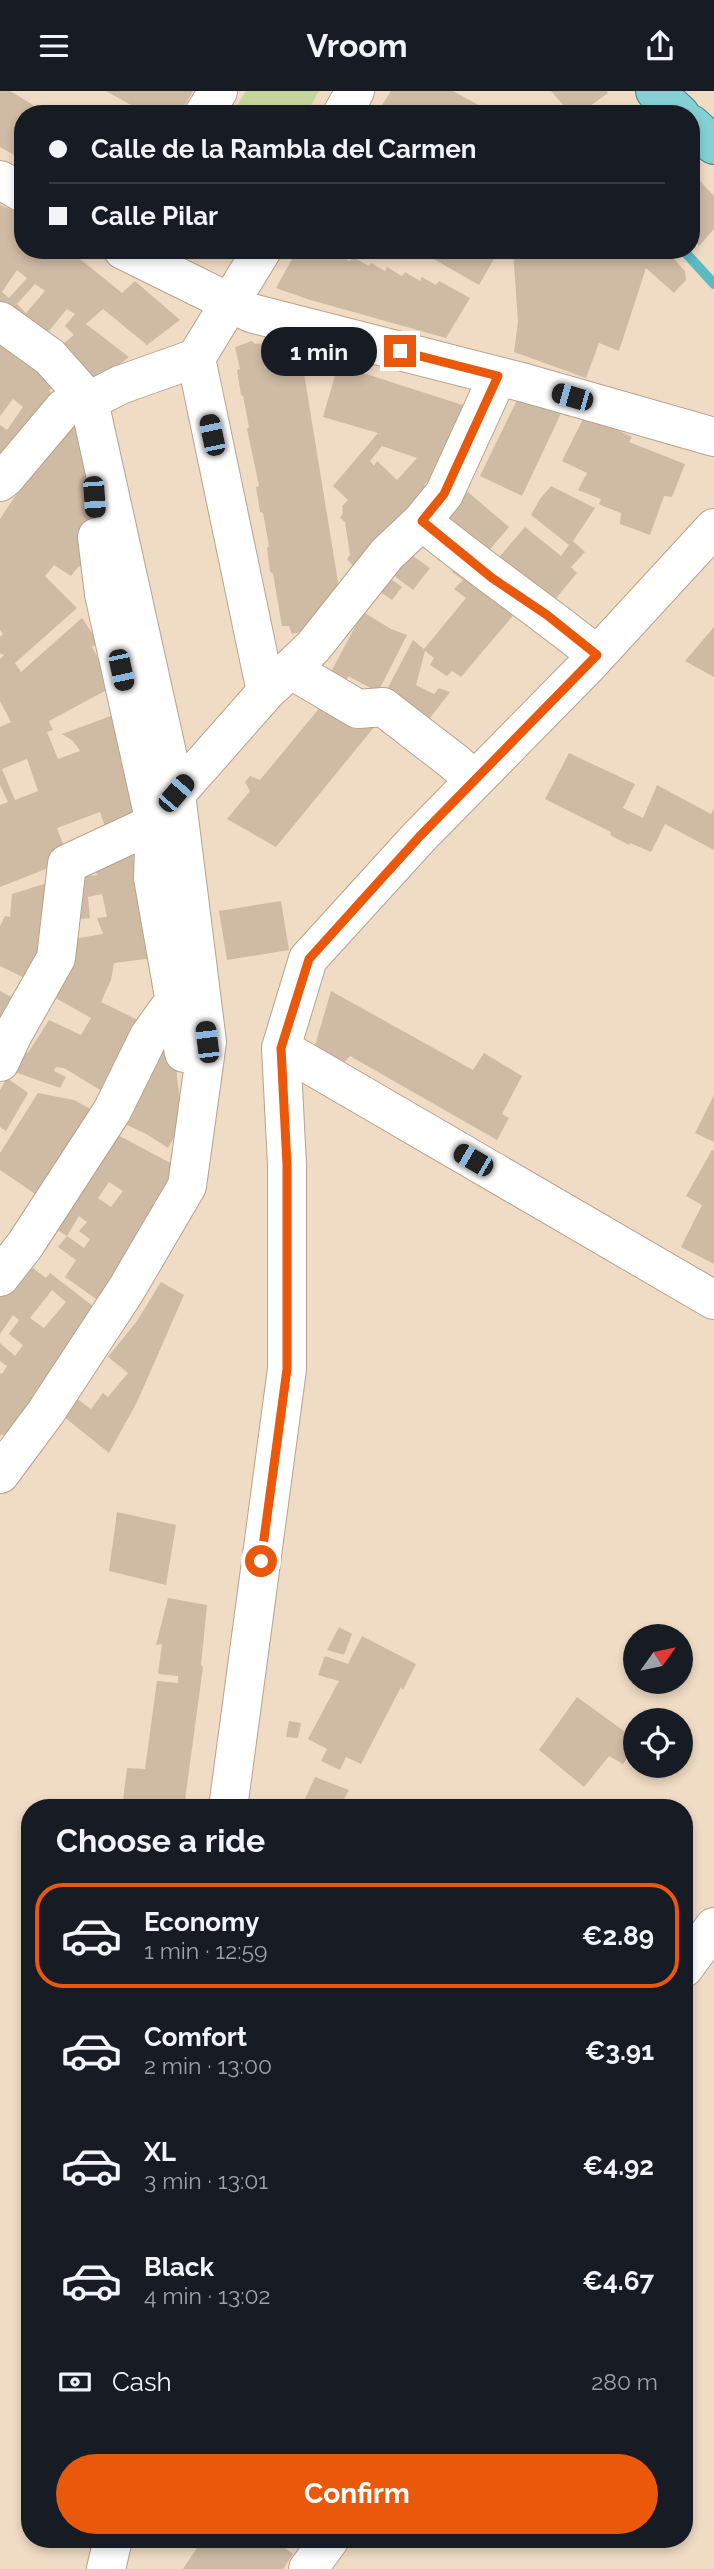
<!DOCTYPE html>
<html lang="en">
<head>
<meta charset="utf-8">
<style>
  body { margin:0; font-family:Raleway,sans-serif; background:#20242c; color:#f1f3f6; height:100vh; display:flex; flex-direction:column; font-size:26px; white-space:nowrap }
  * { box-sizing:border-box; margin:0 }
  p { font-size:23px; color:#9ea1a6 }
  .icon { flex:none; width:38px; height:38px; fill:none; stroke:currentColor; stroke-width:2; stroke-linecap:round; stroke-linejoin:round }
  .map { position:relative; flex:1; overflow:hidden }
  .panel { position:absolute; left:21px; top:1708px; width:672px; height:749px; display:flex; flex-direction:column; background:#171b24; border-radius:28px; box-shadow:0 4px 10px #0003 }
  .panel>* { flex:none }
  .top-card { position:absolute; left:14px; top:14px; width:686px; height:154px; border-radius:28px; box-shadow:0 4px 10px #0003; display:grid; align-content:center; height:154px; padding:0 35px; background:#171b24 }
  .needle { width:46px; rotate:57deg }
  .controls { position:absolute; left:623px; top:1533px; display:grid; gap:14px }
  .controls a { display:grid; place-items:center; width:70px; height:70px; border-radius:50%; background:#171b24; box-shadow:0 4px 10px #0003; font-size:35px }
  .end { position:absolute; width:32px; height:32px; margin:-16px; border:9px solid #ea580c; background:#fff; box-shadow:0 0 0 4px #fff }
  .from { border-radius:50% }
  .bubble { position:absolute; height:49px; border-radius:24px; background:#171b24; box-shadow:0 4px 10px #0003; font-size:23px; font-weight:700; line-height:49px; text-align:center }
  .car { position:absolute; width:21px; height:42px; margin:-21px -10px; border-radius:9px; box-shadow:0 0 5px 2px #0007; background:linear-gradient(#222 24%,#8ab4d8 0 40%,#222 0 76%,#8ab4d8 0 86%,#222 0) }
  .top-card b { display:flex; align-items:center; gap:24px; height:66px; font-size:26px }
  .top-card b+b { border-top:2px solid #363941 }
  .top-card i { width:18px; height:18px; background:#f1f3f6 }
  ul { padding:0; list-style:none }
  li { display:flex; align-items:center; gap:21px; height:105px; margin:0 14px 10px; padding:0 21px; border:4px solid transparent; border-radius:28px }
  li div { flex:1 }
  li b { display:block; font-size:26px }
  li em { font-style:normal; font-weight:700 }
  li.selected { border-color:#ea580c }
  li>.icon { width:63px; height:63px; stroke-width:1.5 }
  h2 { padding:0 35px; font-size:32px; line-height:84px }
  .pay { display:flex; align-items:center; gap:18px; height:77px; padding:0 35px; font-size:26px }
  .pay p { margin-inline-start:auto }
  .action { display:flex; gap:14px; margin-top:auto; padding:14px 35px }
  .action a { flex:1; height:80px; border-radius:42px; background:#ea580c; color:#fff; font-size:28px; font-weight:700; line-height:80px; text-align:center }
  header { display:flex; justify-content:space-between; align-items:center; height:91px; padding:0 35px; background:#171b24; font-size:32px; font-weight:700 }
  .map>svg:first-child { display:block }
  .green { fill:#c5d69d }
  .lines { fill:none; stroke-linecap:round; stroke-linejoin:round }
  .stream { stroke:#5abbc2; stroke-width:10 }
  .building { fill:#cfbaa4; fill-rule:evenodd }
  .minor-casing { stroke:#b7a28d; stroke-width:40 }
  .major-casing { stroke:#388688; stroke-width:40 }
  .minor { stroke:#fff; stroke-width:38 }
  .major { stroke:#85d0d4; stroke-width:38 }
  .route { stroke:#ea580c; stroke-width:9 }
</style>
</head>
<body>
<header><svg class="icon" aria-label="menu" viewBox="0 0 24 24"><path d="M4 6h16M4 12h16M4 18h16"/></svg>Vroom<svg class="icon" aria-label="share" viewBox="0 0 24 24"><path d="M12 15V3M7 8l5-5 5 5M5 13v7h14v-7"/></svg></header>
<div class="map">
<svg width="714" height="2478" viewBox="0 0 714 2478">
  <rect width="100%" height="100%" fill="#f0dbc4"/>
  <path class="green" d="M246,0H319L306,23H232Z"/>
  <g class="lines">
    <path class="stream" d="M683,159L714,193"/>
  </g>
  <path class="building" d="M0,0H10L48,23H23V69L0,56Z
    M106,0H193L180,23H147Z
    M391,0H453L495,23L377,22Z
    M551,0H607L608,2L579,23H571Z
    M691,80L714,105V138L699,155L691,146Z
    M0,114L23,124V159H69L122,202L135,190L180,229L147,254L103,218L86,233L129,266L93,293L53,261L74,244L65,235L75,223L67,218L39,252L0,220ZM17,179L27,187L9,207L2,201ZM35,193L45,200L26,222L17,213Z
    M297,159H322L333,166L336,161L349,170L353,166L369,175L371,172L385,180L387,176L402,185L405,181L420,190L422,186L436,194L439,190L470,207L446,247L307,208L276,197Z
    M418,159H499L479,194Z
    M513,159H666L685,180L686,189L674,202L646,177L619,260L599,252L586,287L514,261L518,231Z
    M0,241L60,286L49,300L59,307L0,372V334L7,339L23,316L13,308L0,325Z
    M252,250L255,253L271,251L272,255L282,253L283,261L299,259L301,264L340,503L301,541L292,543L289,535H282L273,483L270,480L267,457L269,455L263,422L260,421L256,396L259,395L247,338L249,336L243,305L241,304L237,279L240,278L235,256Z
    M338,274L472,317L458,360L424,394L435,404L355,477L347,468L350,464L345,431L340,427L343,422L342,415L348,409L333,395L378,342L323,326ZM382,355L417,367L397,389L377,370L374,375L370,370Z
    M517,309L564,316L522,405L480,385Z
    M585,324L632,346L629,351L685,373L672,406L664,405L650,444L620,433L621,422L605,416L599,413L601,408L578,399L587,382L562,370Z
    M67,327L78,334L90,390L94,420L89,436L84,479L79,475L71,485L54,474L45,485L77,517L15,572L21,581L82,527L98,551L92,556L114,595L49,630L53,639L47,641L58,668L80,660L73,650L62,643L119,622L143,720L109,747L100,721L57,737L69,769L0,796V714L8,711L0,694V636L11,631L0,610V568L4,564L0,562V546L3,543L0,539V428ZM27,668L38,700L15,709L2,678Z
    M551,395L595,417L573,450L585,461L571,476L577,482L547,518L494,472L525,436L561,465L569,454L531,424L540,408Z
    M462,396L509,436L478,472L430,433Z
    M409,462L430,477L413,499L392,483Z
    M463,469L476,496L493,510L503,499L522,514L461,586L452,580L447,585L430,574L434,567L425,560L416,594L434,603L439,597L450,601L427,631L383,606L413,549L424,558L466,507L454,498L463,489L452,481Z
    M388,486L402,496L392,509L379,500Z
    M363,521L391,538L407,544L378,601L348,585L341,601L324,594Z
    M714,536V586L685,570Z
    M327,608L375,635L276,756L227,728L250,700L245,691L250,685L260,689Z
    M569,662L635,693L623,717L643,727L657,694L711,723L714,717V759L665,733L651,761L630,752L629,754L610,744L611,741L545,708Z
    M139,757L153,867L114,872L111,889L101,911L146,933L105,1002L64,977L56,976L54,980L66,986L60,997L9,979L22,957L28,962L49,929L81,944L91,927L52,905L73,848L103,843L97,827L107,826L102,803L88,806L90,827L74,829L83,786L97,784L94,776Z
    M60,788L35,892L0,875V835L5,825L10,826L12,803Z
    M281,810L289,859L227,869L219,820Z
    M0,900L24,913L0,962Z
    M331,900L473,979L484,962L522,985L502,1023L509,1027L497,1049L350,965L339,977L314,958Z
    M162,948L174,956L182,1032L168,1057L148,1044L121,1031Z
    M7,987L28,1002L6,1040L0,1036V999Z
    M38,1002L74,1009L96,1021L41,1107L0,1079V1062Z
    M714,1004V1051L695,1042Z
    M114,1042L176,1075L106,1215L65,1186L76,1169L58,1156L67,1145L84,1157L90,1148L79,1140L87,1131L79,1125L67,1145L51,1135ZM109,1091L123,1100L111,1116L98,1107Z
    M712,1059L714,1060V1173L681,1156L702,1114L686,1105Z
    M24,1170L46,1187L50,1182L102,1222L9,1349L2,1343L0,1345V1282L2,1283L7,1275L0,1270V1252L15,1265L23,1254L9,1243L19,1229L13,1224L0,1243V1203ZM52,1199L66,1211L44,1237L30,1227Z
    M161,1191L184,1204L137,1311L109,1362L63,1325L76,1307L91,1318L103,1302L108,1306L128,1282L108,1266L137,1230Z
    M117,1421L176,1434L166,1494L109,1480Z
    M168,1507L207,1514L201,1574L203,1576L184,1717H122L127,1677L145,1678L157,1590L178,1592V1585L158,1583L162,1553L156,1554Z
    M339,1536L352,1543L344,1564L327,1559Z
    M362,1545L416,1573L403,1599L401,1596L361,1673L346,1666L340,1679L321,1670L327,1658L308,1648L339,1590L318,1584L325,1565L348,1573Z
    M577,1606L635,1648V1656L623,1673L609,1665L584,1696L539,1659Z
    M289,1630L301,1632L298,1647L286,1646Z
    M315,1686L349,1699L339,1717H319L304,1710Z
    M203,2448H273L293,2463L283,2478H183Z"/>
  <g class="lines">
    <g class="minor-casing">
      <path id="minor" d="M204,23L218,0
        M342,23L355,0
        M0,89L23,102
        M123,159L251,222L525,292L714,346
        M0,230L50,266L89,310L64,317L5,387L0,391
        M422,430C479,477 540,518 597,564
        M97,446L104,503L155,732L153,787L184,962
        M290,578L358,618L383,616L453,670L475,689
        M266,601L313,556L387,463L422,430L444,403L498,285
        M176,703L266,601L196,267L262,159
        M281,957L714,1209
        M0,971L12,945L56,867L67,773L155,732
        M0,1186L25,1154L112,1020L149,945L175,909
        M0,1383L46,1321L126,1199L187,1095L207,951L176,703L89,310L120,294L196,267
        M228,1717L287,1278V1074L281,957L308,868L420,745L588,574L714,437
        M684,1877L714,1836
        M106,2478L113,2448
        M308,2478L330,2448"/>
    </g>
    <g class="major-casing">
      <path id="major" d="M655,0L680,23
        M691,33L714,54"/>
    </g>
    <use href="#minor" class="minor"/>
    <use href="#major" class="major"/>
  </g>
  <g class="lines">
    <path class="route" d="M261,1470L287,1278V1074L281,957L309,868L420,745L597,564L547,524L492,487L422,430L444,403L498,285L400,260"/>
  </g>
</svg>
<div class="controls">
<a><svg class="needle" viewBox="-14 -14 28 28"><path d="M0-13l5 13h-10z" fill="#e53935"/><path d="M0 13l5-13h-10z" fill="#9ea1a6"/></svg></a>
<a><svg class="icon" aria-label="locate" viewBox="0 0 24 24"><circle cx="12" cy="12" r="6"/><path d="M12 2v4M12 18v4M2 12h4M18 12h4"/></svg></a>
</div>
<i class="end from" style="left:261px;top:1470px"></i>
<i class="end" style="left:400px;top:260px"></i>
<div class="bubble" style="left:261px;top:236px;width:116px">1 min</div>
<i class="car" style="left:572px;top:306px;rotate:286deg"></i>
<i class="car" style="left:212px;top:344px;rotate:348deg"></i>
<i class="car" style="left:94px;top:406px;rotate:176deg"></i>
<i class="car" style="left:121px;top:579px;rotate:168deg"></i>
<i class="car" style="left:176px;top:702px;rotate:41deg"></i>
<i class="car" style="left:207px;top:951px;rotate:353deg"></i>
<i class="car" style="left:473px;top:1069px;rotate:300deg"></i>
<div class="top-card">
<b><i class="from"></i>Calle de la Rambla del Carmen</b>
<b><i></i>Calle Pilar</b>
</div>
<section class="panel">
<h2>Choose a ride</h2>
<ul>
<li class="selected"><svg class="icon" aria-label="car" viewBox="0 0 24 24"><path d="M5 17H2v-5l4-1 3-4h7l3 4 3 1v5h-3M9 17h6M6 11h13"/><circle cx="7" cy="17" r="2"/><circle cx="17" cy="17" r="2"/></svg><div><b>Economy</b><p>1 min · 12:59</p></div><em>€2.89</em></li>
<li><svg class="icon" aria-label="car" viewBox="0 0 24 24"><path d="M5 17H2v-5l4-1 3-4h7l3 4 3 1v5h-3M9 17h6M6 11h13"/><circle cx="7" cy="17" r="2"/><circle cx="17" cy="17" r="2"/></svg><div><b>Comfort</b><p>2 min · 13:00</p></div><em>€3.91</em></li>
<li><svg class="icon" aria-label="car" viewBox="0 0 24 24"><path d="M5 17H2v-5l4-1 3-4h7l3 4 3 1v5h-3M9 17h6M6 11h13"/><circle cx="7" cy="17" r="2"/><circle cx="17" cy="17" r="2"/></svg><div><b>XL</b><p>3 min · 13:01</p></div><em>€4.92</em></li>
<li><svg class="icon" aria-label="car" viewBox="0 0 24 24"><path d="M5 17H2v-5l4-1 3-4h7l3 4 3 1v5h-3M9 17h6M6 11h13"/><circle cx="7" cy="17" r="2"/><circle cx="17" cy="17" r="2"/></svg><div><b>Black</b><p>4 min · 13:02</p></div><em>€4.67</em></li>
</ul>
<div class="pay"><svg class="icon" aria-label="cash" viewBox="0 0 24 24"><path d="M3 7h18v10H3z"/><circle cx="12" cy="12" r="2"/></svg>Cash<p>280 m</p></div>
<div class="action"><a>Confirm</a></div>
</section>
</div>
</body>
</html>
